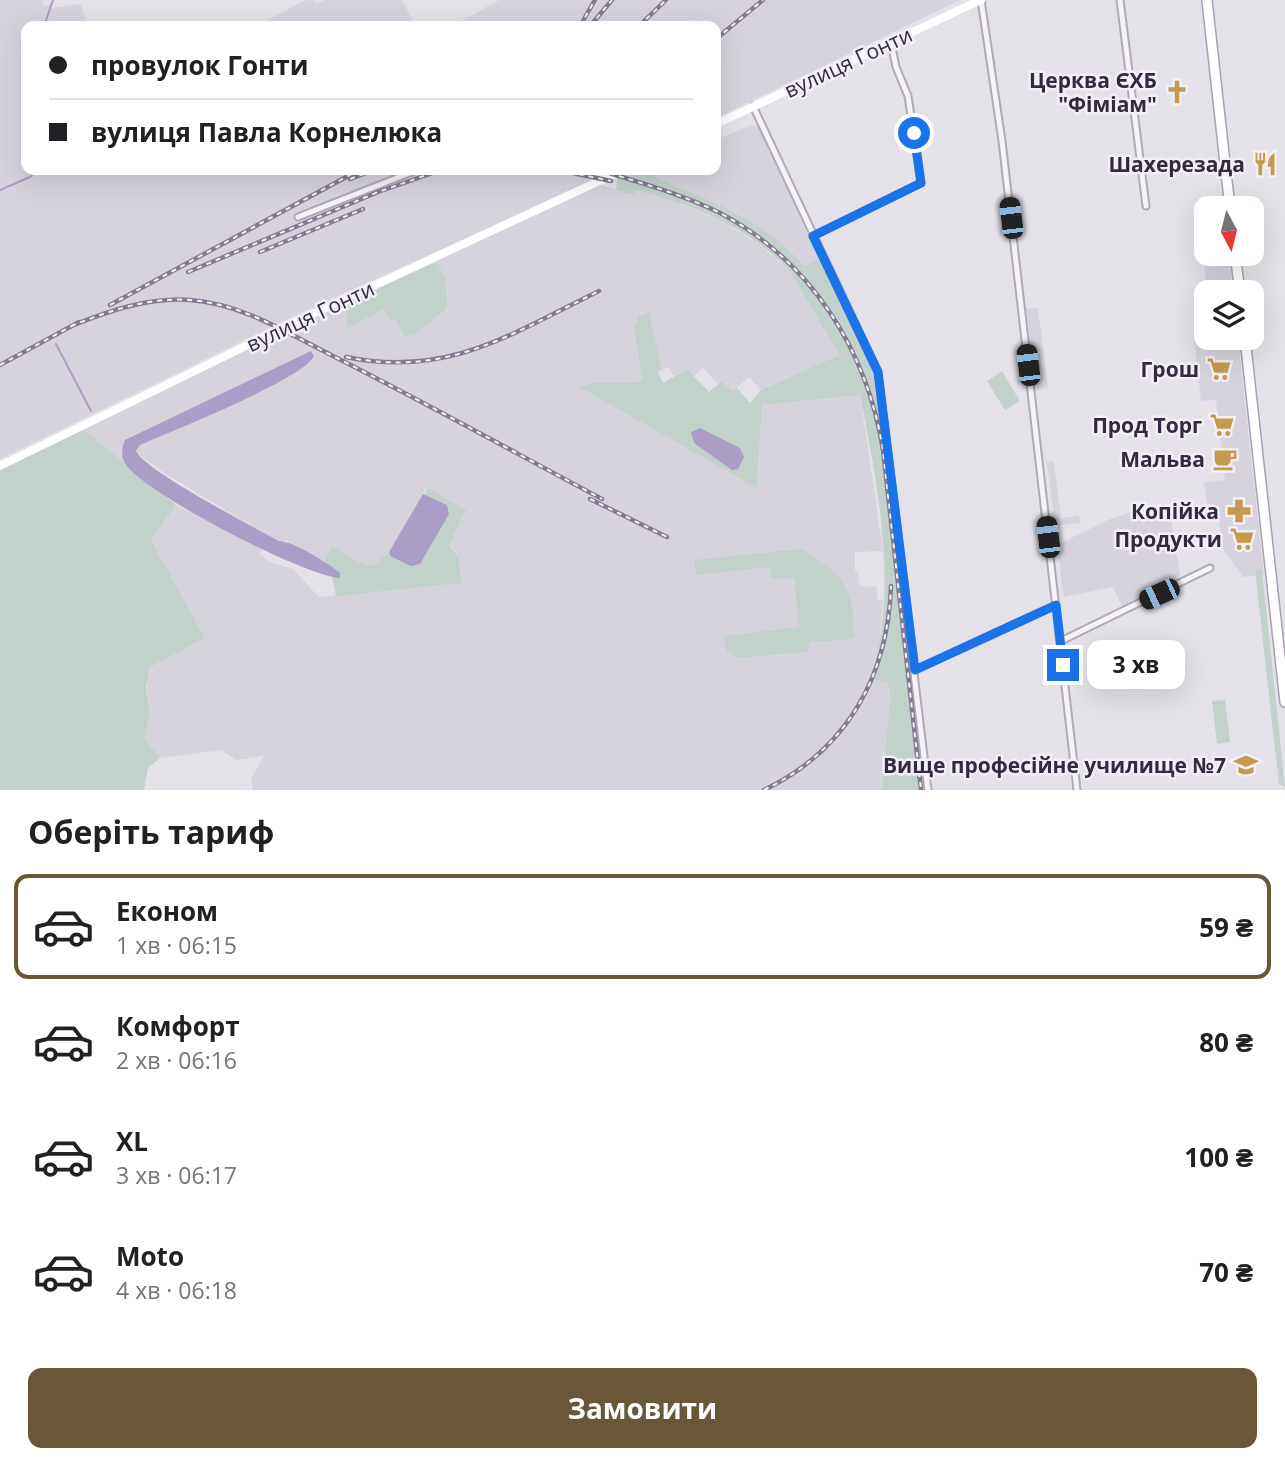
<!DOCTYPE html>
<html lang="uk">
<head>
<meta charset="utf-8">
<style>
  body { margin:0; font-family:"Open Sans",sans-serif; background:#f2f2f2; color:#202124; height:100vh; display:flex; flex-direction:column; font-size:26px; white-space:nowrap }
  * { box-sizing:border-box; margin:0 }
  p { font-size:23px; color:#757577 }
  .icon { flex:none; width:38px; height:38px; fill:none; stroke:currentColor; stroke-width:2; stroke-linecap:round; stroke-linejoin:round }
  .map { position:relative; height:790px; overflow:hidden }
  .drawer { display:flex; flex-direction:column; background:#fff; flex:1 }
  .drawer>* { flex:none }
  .top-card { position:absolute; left:21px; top:21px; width:700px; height:154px; border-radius:14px; box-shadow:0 7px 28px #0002; display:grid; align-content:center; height:154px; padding:0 28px; background:#fff }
  .needle { width:46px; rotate:173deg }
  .controls { position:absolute; left:1194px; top:196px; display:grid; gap:14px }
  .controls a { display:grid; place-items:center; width:70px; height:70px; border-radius:14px; background:#fff; box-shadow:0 7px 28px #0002; font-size:35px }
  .end { position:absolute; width:32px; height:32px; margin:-16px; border:9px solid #1a73e8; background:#fff; box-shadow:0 0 0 4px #fff }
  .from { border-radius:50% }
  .bubble { position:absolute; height:49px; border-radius:14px; background:#fff; box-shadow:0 7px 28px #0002; font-size:23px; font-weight:700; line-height:49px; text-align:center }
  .car { position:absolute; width:21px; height:42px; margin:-21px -10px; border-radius:9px; box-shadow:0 0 5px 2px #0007; background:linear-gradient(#222 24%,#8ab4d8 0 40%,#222 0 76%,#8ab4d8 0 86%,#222 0) }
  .top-card b { display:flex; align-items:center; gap:24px; height:66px; font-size:26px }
  .top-card b+b { border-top:2px solid #e0e0e0 }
  .top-card i { width:18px; height:18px; background:#202124 }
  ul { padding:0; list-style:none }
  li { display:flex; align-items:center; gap:21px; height:105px; margin:0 14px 10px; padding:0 14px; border:4px solid transparent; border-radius:14px }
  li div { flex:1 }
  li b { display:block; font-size:26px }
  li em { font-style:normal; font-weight:700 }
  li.selected { border-color:#6a5737 }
  li>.icon { width:63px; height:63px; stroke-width:1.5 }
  h2 { padding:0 28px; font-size:32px; line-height:84px }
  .cta { display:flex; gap:14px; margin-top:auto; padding:14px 28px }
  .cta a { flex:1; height:80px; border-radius:14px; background:#6a5737; color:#fff; font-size:28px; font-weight:700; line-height:80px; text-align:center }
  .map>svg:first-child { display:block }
  .built { fill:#d7d3dd }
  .green { fill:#c2d2ca }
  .water { fill:#aa9ec6 }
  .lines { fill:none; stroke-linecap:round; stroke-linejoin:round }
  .stream { stroke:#aa9ec6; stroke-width:2 }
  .street-casing { stroke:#afaab5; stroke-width:9 }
  .primary-casing { stroke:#a8a1b3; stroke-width:12 }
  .street { stroke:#f5f3f7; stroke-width:5 }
  .secondary { stroke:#fff; stroke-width:8 }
  .primary { stroke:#fff; stroke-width:9 }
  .rail-casing { stroke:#847b91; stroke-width:4.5 }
  .rail { stroke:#f2f0f6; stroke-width:2; stroke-dasharray:5; stroke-linecap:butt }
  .route { stroke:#1a73e8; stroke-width:9 }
  .labels { text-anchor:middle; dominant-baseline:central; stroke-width:5; stroke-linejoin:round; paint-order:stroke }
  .street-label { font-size:21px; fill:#332a3f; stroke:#f2f0f6 }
  .poi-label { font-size:21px; font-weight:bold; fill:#332a3f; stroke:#f2f0f6; text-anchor:end }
</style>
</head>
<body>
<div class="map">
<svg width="1285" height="790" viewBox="0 0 1285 790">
  <rect width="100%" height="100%" fill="#e4e1e8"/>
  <path class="built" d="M0,0H43V5H51V8L81,4L87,26H26V170H607L589,182L290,318L0,459Z
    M306,0H314L317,4L324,0H402L416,26H256Z
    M499,0H960L716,118V26H453Z
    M751,125L760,128L819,259L804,266L775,240L736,214L656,178L652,171L716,170V140Z
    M596,183L634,195L636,190L666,197L720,221L756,242L789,270L839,355L761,390L749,377L733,391L723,381L718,384L703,368L694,376L687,369L673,376L669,367L662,370L649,312L640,323L642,379L639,382L590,383L757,487L762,405L860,395L883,551L855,552V571L858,572L860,586L877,587V599L883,600L879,647L870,678L888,683L890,697L882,790H253L251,779L264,756L236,760L221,750L160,758L144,738L150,714L146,676L149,668L205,638L151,540L176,505L264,548L259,553L270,562L293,569L319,597L460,583L458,554L449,546L465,513L426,489L389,552L375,564L367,566L332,547L324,561L300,551L287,541L279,542L169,476L135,452L127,467L80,427Z
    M1206,220V254H1229L1233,292H1207L1199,221Z
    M1038,308L1048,388L1037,390L1026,309Z
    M1206,330V338H1238L1264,575L1243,577L1223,549L1217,508L1207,503L1204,483L1225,480L1216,400L1201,401L1193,332Z
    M1054,461L1061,518L1079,516L1080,523L1055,526L1047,462Z
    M1145,508L1148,520L1170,513L1180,575L1122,606L1113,587L1064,597L1057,545L1110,519Z"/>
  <path class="green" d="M635,170H653L656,178C709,200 767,222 804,266L823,257L878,372L928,790H882L890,697L888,683L870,678C900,593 877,481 860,395L762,405L757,488L580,387L590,383L639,382L642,379L634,326L639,323L637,318L649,312L662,370L658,372L663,383L687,369L709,392L722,381L733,391L737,388L750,403L761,390L839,355L789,270C748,228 693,204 636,190L634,195L616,190L617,179Z
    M437,262L446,280L447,308L414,335L404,336L395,319L391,321L384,309L347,328L345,304Z
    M1002,371L1020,401L1005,410L987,381Z
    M80,427L176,505L151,540L205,638L149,668L146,687L150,714L144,738L160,758L148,768L144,790H0V466Z
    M428,488L466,510L449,546L459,557L461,583L336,596L332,577H340L324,561L332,547L367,566L375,564L389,552L390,556Z
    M801,549C848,578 852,584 855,639L810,642L807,652L736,658L727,651L723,636L799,627L794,578L771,579L769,567L696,575L694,560Z
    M1255,570H1262L1285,787L1279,784Z
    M1225,700L1230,742L1217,744L1212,701Z"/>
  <path class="water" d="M311,351L314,356C304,379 169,432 140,445L136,451C145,471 254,527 279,541C293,541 328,563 340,573V578C304,576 148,495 126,465C121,458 121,449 125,440Z
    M700,428L740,448L744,457L738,469L732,470L694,443L691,432Z
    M423,494L447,505L449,514L420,564L411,566L390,556L389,552Z"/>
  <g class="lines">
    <path class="stream" d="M44,26L53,0
      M0,190L30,177L37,170
      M56,344L91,411"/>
    <g class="street-casing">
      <path id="street" d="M981,0L1002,141L1077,790
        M1120,0L1146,206
        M753,106L878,372L928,790
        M580,170L608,177
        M298,217L417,170
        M813,236L921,183L908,96L896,67L891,42
        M1061,641L1210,568
        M915,670L1056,605"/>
    </g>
    <g class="primary-casing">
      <path id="primary" d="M1207,0L1230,208
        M1235,254L1240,292
        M1245,338L1285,702"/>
    </g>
    <use href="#street" class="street"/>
    <path class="secondary" d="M716,124L981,0
      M0,466L287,326L623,170"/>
    <use href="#primary" class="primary"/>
    <g class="rail-casing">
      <path id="rail" d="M580,26L595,0
        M590,26L612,0
        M639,26L666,0
        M716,39L763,0
        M559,170L611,181
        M600,170C640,183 682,194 720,213C811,261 867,350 883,450L921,790
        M350,179L374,170
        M260,252L363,209
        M188,272L378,192L441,170
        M110,305L359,170
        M71,326C109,311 148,297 190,300C243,304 287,333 333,356C424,402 512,451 602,499
        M346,357C448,378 511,334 599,291
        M0,365L79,322
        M590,499L667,537
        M764,790C847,750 888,676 891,586"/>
    </g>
    <use href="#rail" class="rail"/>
  </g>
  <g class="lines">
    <path class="route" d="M914,133L921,183L813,236L878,372L915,670L1056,605L1063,665"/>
  </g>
  <defs>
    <g id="church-bare" transform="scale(1.89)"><path d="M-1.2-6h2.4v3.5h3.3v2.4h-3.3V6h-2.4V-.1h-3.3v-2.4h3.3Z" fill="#c5994e" stroke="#f2f0f6" stroke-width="2.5" paint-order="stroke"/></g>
    <g id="restaurant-bare" transform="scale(1.89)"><path d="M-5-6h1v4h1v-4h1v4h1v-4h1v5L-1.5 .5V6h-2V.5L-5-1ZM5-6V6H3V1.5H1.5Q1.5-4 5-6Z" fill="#c5994e" stroke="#f2f0f6" stroke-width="2.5" paint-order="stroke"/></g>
    <g id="supermarket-bare" transform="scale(1.89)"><path d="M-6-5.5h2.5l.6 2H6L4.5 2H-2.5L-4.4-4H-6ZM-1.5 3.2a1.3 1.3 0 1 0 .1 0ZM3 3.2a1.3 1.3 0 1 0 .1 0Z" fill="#c5994e" stroke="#f2f0f6" stroke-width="2.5" paint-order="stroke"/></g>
    <g id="cafe-bare" transform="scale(1.89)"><path d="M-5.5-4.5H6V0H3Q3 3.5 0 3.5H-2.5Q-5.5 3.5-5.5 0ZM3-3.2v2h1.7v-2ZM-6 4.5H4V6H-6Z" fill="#c5994e" stroke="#f2f0f6" stroke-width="2.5" paint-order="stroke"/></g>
    <g id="pharmacy-bare" transform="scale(1.89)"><path d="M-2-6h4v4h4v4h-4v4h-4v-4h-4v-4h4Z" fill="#c5994e" stroke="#f2f0f6" stroke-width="2.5" paint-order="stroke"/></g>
    <g id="university-bare" transform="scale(1.89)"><path d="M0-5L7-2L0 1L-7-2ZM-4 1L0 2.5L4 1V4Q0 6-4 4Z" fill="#c5994e" stroke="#f2f0f6" stroke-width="2.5" paint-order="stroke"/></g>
  </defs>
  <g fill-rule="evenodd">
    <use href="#church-bare" x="1177" y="92"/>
    <use href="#restaurant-bare" x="1265" y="164"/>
    <use href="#supermarket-bare" x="1219" y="369"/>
    <use href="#supermarket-bare" x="1222" y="425"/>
    <use href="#cafe-bare" x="1225" y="459"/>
    <use href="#pharmacy-bare" x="1239" y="511"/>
    <use href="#supermarket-bare" x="1242" y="539"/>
    <use href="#university-bare" x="1246" y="765"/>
  </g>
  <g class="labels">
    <g class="street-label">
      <text transform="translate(848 62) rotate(-25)">вулиця Гонти</text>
      <text transform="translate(310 316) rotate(-25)">вулиця Гонти</text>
    </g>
    <g class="poi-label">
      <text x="1157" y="80">Церква ЄХБ<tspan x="1157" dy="24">"Фіміам"</tspan></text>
      <text x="1245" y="164">Шахерезада</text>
      <text x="1199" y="369">Грош</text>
      <text x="1202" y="425">Прод Торг</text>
      <text x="1205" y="459">Мальва</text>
      <text x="1219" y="511">Копійка</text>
      <text x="1222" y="539">Продукти</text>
      <text x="1226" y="765">Вище професійне училище №7</text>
    </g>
  </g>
</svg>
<div class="controls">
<a><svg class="needle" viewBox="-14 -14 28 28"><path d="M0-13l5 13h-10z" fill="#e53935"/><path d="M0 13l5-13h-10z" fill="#757577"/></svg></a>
<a><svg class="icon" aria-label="layers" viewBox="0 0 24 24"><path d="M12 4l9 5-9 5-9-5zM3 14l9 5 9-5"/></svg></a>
</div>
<i class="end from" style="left:914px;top:133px"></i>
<i class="end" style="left:1063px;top:665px"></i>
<div class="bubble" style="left:1087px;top:640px;width:98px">3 хв</div>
<i class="car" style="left:1011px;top:218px;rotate:353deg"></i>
<i class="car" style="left:1028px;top:365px;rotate:353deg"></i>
<i class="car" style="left:1048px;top:537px;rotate:353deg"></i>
<i class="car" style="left:1159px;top:594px;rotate:245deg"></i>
<div class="top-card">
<b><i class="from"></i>провулок Гонти</b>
<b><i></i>вулиця Павла Корнелюка</b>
</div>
</div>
<section class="drawer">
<h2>Оберіть тариф</h2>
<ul>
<li class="selected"><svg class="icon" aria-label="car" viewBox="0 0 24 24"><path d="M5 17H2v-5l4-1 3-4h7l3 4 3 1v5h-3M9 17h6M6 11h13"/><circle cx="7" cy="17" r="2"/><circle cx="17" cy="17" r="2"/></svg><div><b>Економ</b><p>1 хв · 06:15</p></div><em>59 ₴</em></li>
<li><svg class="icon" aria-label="car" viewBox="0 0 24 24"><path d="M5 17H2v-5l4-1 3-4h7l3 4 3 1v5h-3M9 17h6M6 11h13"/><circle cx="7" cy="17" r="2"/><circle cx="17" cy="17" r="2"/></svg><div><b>Комфорт</b><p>2 хв · 06:16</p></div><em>80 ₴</em></li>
<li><svg class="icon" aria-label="car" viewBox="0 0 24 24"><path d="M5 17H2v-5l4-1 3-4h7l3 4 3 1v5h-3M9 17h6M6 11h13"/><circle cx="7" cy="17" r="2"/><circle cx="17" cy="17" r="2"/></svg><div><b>XL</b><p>3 хв · 06:17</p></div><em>100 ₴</em></li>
<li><svg class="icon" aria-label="car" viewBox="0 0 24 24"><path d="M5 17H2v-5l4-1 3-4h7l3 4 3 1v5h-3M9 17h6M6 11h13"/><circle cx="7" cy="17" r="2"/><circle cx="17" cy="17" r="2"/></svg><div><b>Moto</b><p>4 хв · 06:18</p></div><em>70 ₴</em></li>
</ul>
<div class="cta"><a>Замовити</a></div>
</section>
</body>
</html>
